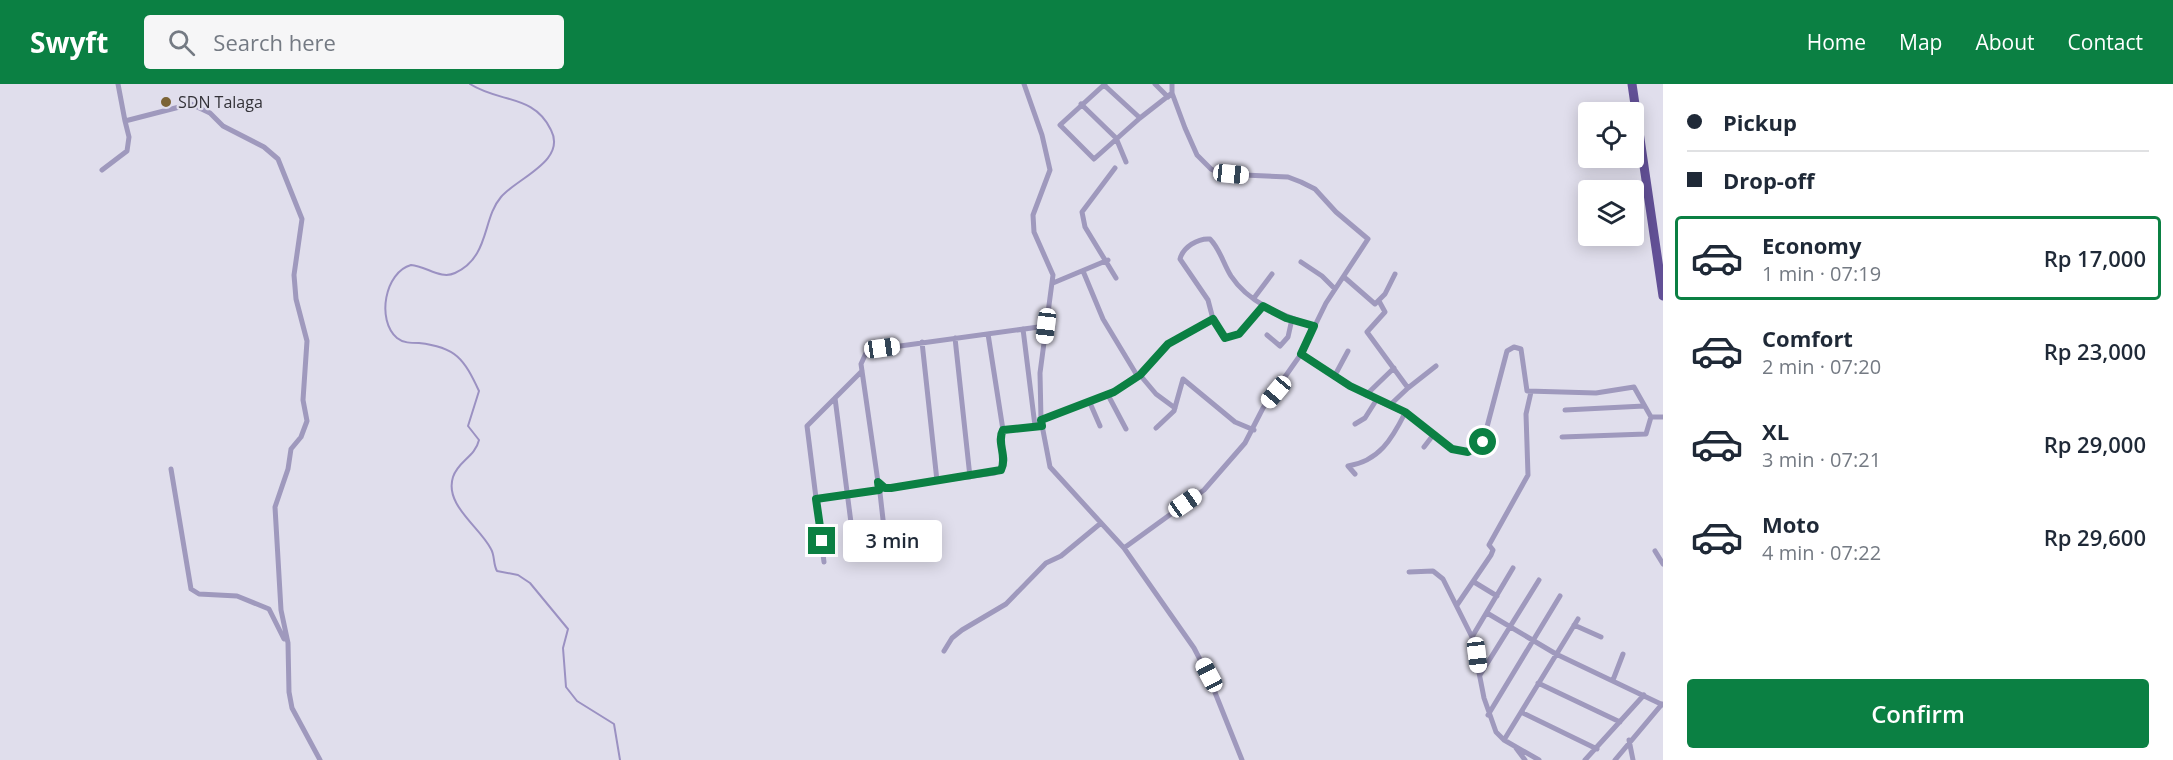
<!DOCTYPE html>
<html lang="en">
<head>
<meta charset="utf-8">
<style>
  body { margin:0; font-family:"Open Sans",sans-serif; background:#f6f6f7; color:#1f2937; height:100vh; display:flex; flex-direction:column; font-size:22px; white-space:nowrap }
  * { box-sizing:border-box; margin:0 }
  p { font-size:20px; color:#747a83 }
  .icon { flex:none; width:33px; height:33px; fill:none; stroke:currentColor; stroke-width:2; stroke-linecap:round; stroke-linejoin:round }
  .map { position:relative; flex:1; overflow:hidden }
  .side { display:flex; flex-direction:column; background:#fff; width:510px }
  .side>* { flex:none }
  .hud { display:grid; align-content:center; height:132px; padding:0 24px; background:#fff }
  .controls { position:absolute; left:1578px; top:18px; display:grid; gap:12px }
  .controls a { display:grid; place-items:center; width:66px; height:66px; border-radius:6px; background:#fff; box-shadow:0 3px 15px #0003; font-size:30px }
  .end { position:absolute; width:27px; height:27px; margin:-14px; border:8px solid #0b8043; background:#fff; box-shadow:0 0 0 3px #fff }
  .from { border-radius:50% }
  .bubble { position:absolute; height:42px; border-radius:6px; background:#fff; box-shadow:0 3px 15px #0003; font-size:20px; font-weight:600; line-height:42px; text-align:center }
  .car { position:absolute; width:18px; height:36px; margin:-18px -9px; border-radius:8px; box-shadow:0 0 4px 2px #0007; background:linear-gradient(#fff 24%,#345 0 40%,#fff 0 76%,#345 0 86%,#fff 0) }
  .hud b { display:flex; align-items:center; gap:21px; height:57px; font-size:22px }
  .hud b+b { border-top:2px solid #e0e1e3 }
  .hud i { width:15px; height:15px; background:#1f2937 }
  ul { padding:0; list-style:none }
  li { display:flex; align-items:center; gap:18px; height:84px; margin:0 12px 9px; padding:0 12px; border:3px solid transparent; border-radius:6px }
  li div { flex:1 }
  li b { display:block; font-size:22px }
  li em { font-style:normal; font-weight:600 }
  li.selected { border-color:#0b8043 }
  li>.icon { width:54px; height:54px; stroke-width:1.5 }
  .button { display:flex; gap:12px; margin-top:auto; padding:12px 24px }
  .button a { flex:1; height:69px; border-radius:6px; background:#0b8043; color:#fff; font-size:24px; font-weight:600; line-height:69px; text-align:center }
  header { display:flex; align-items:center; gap:36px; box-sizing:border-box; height:84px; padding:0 30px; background:#0b8043; color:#fff }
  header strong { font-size:28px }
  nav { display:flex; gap:33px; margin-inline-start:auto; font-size:21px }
  .search { width:420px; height:54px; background:#f6f6f7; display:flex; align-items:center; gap:15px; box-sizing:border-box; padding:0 21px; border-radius:6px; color:#747a83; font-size:22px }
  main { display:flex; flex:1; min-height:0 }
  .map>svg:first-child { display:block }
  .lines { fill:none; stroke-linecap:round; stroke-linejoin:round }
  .stream { stroke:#9b91c2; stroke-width:2 }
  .minor { stroke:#9f99bd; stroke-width:5 }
  .trunk { stroke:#625096; stroke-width:9 }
  .route { stroke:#0b8043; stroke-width:8 }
  .poi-dot { fill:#7c6435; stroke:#e0deec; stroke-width:2 }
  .labels { text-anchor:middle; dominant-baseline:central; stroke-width:4.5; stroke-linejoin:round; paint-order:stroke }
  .poi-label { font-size:16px; fill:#333238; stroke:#e0deec; text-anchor:start }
</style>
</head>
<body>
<header>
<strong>Swyft</strong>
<div class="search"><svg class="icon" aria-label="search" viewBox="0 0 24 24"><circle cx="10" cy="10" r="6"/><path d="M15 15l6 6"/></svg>Search here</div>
<nav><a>Home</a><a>Map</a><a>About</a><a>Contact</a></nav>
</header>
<main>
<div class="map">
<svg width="1663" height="676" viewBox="0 0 1663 676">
  <rect width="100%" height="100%" fill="#e0deec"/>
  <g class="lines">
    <path class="stream" d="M470,0C499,19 534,10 551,46C567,77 517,94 501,113C482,135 490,173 455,189C441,196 426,182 411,181C385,188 376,236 397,254C403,259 411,259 419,259C456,263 464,275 479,307L468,342L479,356C475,373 458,377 453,393C444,421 480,443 491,465C495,472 493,480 497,487L518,491L530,499L568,545L563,564L566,603L577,617L614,640L620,676"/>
    <path class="minor" d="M118,0L125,37L191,20L210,29L223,42L264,63L278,75L302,135L294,191L296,215L307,257L303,316L307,337L301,353L291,365L288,385L275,423L281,526L288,559L289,608L292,624L320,676
      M1024,0L1042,51L1050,86L1033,131L1034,148L1053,191L1040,289L1041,336L1050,383L1124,464L1194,564L1208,591L1242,676
      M1105,0L1060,41L1094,75L1140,34L1172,9
      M1155,0L1168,13
      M1104,1L1140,34
      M1081,20L1116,54L1126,78
      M1115,84L1082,128L1085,143L1116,194
      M102,86L127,67L129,53L125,37
      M1301,178L1322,192L1335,205
      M1083,187L1103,235L1138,293
      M1344,193L1375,220L1385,210L1395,190
      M1053,199L1108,176
      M1254,214L1272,190
      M1379,217L1385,228L1367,248L1408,304
      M1213,235L1208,216L1180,175C1183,163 1198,154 1210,155C1220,165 1223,179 1231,192C1250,221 1283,231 1314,242
      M1023,245L1035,342
      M988,250L1003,346
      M1267,251L1280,262L1288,253L1292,235
      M955,254L970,393
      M922,258L937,397
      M1301,270L1366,311L1405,329L1452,365L1468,367L1483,358L1507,267L1514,263L1521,265L1527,307L1596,309L1634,303L1651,333H1663
      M1140,291L1156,310L1175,324
      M1334,293L1348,267
      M1108,311L1126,345
      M1366,311L1394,284
      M835,314L855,470
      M1090,319L1100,342
      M1390,321L1408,304L1436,282
      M1565,326L1644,322
      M1041,336L1114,308L1140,291L1168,260L1213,235L1223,253L1239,250L1263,222
      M1355,340L1365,334L1377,315
      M1042,342L1003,346L1000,355L1003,383L995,389L885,404L878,398L861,280L866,269L871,266L1046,242
      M1156,344L1174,327L1183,295L1235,338L1254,346
      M1562,353L1646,350L1651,333
      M1424,363L1434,350
      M171,385L191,505L199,510L237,512L269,525L284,555
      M1355,390L1348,382C1379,377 1392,355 1405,329
      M879,400L886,462
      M816,415L879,406
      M1124,464L1204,406L1245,359L1263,324L1301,270L1326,219L1368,155L1336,128L1315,105L1301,98L1288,93L1244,91L1217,88L1211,85L1197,71L1185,44L1172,9V0
      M1655,467L1663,480
      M824,478L807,342L862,287
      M1409,488L1433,487L1443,495L1472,553L1484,614L1496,648L1504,656L1539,676
      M1474,498L1497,512
      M1457,521L1491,471L1493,466L1489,461L1528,391L1526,330L1531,308
      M1487,529L1556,570L1663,621
      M1574,541L1601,553
      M1472,553L1513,484
      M944,567L952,554L962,546L1006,520L1046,479L1061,472L1101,439
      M1480,591L1539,496
      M1613,596L1623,570
      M1538,599L1620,638
      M1521,628L1597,665
      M1488,631L1560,512
      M1504,656L1578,535
      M1629,656L1633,676
      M1516,664L1525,676
      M1585,676L1644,611
      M1615,676L1662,620"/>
    <path class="trunk" d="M1632,0L1663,212"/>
  </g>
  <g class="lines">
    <path class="route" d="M822,457L816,415L879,406L878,398L885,404H891L1001,386C1008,373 996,358 1003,346L1042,342L1041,336L1114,308L1140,291L1168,260L1213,235L1225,254L1239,250L1263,222L1286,234L1314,242L1301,270L1350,302L1405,328L1452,365L1468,368L1483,358"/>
  </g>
  <circle class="poi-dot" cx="166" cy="18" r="6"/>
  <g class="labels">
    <g class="poi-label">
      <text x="178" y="18">SDN Talaga</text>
    </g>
  </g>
</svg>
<div class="controls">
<a><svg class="icon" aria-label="locate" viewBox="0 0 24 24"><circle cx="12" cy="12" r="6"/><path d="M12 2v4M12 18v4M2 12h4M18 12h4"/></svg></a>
<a><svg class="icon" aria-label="layers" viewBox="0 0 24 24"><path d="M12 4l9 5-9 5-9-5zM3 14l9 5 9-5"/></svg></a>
</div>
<i class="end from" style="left:1483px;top:358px"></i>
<i class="end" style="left:822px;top:457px"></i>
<div class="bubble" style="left:843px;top:436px;width:99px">3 min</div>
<i class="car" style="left:1231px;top:90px;rotate:96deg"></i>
<i class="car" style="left:1046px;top:242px;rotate:187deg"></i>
<i class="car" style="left:882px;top:264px;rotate:82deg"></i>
<i class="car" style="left:1276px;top:308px;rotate:220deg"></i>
<i class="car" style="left:1185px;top:419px;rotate:55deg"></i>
<i class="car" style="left:1477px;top:571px;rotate:173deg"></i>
<i class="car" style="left:1209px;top:591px;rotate:332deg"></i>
</div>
<section class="side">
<div class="hud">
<b><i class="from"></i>Pickup</b>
<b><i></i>Drop-off</b>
</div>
<ul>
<li class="selected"><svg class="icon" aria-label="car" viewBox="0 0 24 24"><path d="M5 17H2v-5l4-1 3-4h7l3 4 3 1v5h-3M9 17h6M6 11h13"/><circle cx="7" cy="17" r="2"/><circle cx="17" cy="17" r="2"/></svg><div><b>Economy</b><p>1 min · 07:19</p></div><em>Rp 17,000</em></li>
<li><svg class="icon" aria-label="car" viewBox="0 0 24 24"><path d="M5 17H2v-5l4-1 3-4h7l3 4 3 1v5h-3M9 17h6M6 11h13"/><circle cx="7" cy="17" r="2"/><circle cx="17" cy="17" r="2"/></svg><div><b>Comfort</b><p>2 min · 07:20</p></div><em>Rp 23,000</em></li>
<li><svg class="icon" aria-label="car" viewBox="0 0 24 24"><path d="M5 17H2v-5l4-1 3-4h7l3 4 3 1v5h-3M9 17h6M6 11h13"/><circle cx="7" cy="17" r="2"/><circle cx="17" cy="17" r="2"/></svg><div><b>XL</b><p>3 min · 07:21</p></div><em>Rp 29,000</em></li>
<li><svg class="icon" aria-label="car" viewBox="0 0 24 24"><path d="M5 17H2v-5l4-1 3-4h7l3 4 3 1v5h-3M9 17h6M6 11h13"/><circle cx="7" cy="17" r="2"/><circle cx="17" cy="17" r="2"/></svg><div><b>Moto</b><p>4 min · 07:22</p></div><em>Rp 29,600</em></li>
</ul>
<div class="button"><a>Confirm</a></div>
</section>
</main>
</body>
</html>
